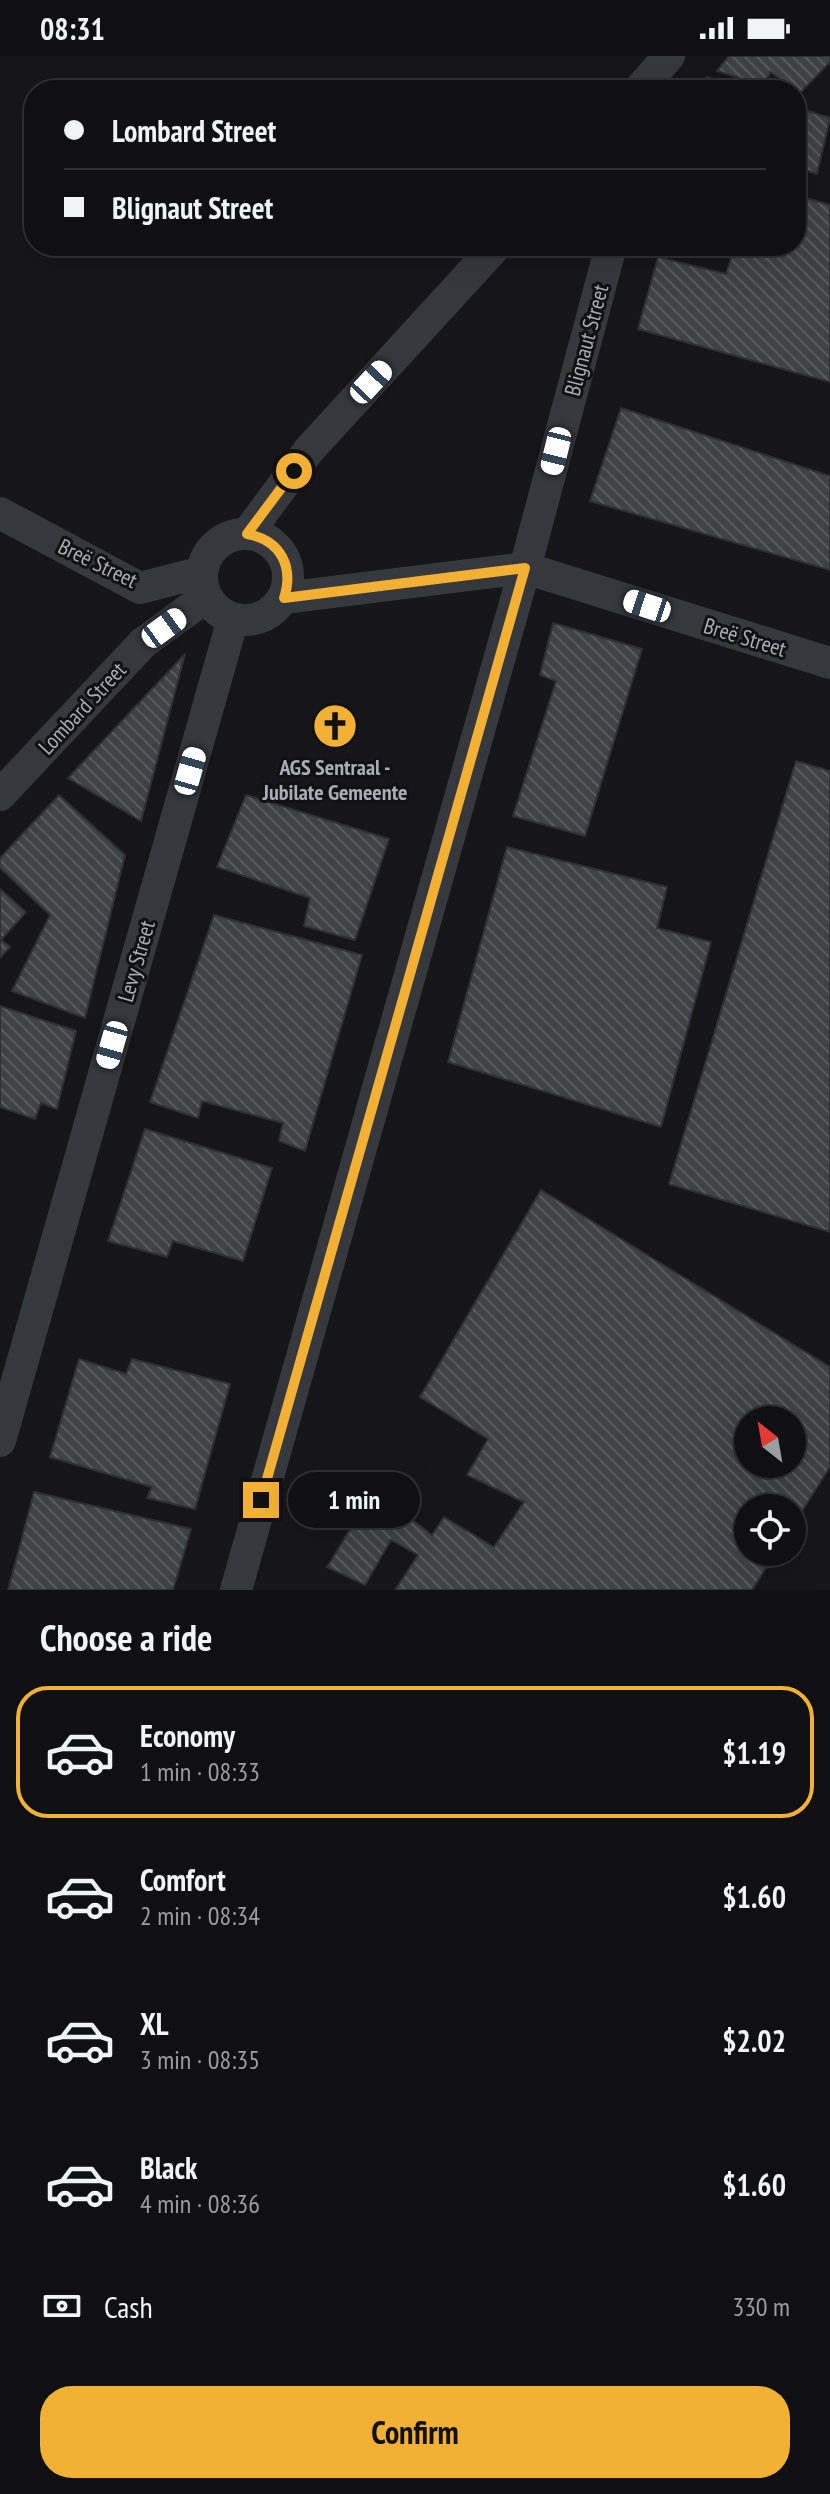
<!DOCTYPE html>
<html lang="en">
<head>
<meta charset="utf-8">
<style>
  body { margin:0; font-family:"PT Sans Narrow",sans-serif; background:#19191b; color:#f1f3f6; height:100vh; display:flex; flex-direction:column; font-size:30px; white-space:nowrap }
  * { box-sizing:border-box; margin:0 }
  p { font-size:26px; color:#9c9d9f }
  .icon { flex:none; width:44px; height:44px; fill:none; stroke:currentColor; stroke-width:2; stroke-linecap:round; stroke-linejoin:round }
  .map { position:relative; height:1534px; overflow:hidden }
  .panel { display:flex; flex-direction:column; background:#101012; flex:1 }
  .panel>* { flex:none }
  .top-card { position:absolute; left:24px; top:24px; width:782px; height:176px; border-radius:32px; box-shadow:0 8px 32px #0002,0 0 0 2px #303032; display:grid; align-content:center; height:176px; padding:0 40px; background:#101012 }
  .needle { width:52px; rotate:329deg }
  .controls { position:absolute; left:734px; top:1350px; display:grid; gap:16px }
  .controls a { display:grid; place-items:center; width:72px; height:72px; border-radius:50%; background:#101012; box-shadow:0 8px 32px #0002,0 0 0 2px #303032; font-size:40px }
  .end { position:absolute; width:36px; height:36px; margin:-18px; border:10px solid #f2b134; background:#111; box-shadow:0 0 0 4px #111 }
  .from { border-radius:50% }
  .bubble { position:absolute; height:56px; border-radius:28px; background:#101012; box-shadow:0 8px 32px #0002,0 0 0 2px #303032; font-size:26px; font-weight:600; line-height:56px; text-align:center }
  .car { position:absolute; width:24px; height:48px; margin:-24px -12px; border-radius:10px; box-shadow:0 0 6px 2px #0007; background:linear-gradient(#fff 24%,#345 0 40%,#fff 0 76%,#345 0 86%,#fff 0) }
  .top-card b { display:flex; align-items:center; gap:28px; height:76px; font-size:30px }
  .top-card b+b { border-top:2px solid #303032 }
  .top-card i { width:20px; height:20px; background:#f1f3f6 }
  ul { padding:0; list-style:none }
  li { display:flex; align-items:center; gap:24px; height:132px; margin:0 16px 12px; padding:0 24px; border:4px solid transparent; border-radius:32px }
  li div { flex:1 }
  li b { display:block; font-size:30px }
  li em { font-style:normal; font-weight:600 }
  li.selected { border-color:#f2b134 }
  li>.icon { width:72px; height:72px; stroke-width:1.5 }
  h2 { padding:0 40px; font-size:36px; line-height:96px }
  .pay { display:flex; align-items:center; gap:20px; height:88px; padding:0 40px; font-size:30px }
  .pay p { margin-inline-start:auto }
  .button { display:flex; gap:16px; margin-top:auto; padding:16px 40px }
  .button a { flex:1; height:92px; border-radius:32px; background:#f2b134; color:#111; font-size:32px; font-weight:600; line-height:92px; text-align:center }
  .status { display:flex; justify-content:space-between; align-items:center; height:56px; padding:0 40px; background:#101012; direction:ltr }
  .status svg { height:22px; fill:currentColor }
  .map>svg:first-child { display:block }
  .building { fill:url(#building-back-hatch); stroke:#303034; stroke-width:2; fill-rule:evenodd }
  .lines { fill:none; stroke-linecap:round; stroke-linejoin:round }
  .minor { stroke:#37383d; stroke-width:32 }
  .route { stroke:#f2b134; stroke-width:10 }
  .labels { text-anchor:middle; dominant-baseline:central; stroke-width:6; stroke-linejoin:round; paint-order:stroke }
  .street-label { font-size:22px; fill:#a8adb8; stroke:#111113 }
  .poi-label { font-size:22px; font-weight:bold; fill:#a8adb8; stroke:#111113 }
</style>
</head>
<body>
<div class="status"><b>08:31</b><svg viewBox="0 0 49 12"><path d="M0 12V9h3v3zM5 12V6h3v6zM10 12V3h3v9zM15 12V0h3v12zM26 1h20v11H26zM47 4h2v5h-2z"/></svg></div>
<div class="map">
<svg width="830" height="1534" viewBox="0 0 830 1534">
  <defs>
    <pattern id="building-back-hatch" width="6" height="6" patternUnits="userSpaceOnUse" patternTransform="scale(2)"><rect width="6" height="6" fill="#404145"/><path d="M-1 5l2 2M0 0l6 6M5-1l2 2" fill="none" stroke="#595a5e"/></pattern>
  </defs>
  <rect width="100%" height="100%" fill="#161618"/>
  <path class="building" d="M729,0H830V6L799,38L771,16L762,29L717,15Z
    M707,21L746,34H703Z
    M796,51L830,62L817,118L796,111Z
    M796,139L830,149V326L638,273L658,201L726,218L735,190H796Z
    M621,352L830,420V514L590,445Z
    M553,567L642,593L585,780L513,760L556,625L540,619Z
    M185,598L141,765L68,722Z
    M796,705L830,715V1176L669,1128Z
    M59,739L125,799L85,962L12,935L50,859L0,812V802Z
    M246,739L389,783L355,884L304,870L310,842L217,811Z
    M507,791L667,831L657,872L711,886L661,1071L448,1006Z
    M0,833L26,856L1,884L10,891L0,902Z
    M214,859L362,899L305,1095L279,1085L283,1067L202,1045L198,1062L150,1046Z
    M0,950L76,975L57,1053L41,1047L35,1063L0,1051Z
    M145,1073L272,1112L243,1205L173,1185L167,1201L108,1185Z
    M541,1134L830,1311V1411L792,1471V1452H748V1496H776L752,1534H395L418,1499L391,1484L365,1529L327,1511L383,1420L419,1437L406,1459L432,1479L444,1461L494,1491L524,1446L467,1419L488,1383L420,1341ZM748,1364H792V1408H748Z
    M79,1303L126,1318L132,1303L230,1328L195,1453L147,1442L152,1431L50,1401Z
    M34,1436L191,1473L173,1534H8Z"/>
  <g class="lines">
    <path class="minor" d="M639,34L669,0
      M0,457L140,532L202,516
      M202 521a43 43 0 1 1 86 0a43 43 0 1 1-86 0Z
      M247,478L309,394L496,190
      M284,542L525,512L830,607
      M0,739L143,587L206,541
      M0,1385L233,563
      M236,1534L525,512L611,190"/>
  </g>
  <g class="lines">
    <path class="route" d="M261,1444L525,512L284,542C294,511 281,484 247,478L294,415"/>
  </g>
  <defs>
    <g id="church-disc" transform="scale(2.3)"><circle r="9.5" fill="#f2b134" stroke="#111113"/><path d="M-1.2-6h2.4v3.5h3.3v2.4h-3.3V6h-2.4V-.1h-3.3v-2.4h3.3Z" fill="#111"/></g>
  </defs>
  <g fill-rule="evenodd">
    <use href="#church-disc" x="335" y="670"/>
  </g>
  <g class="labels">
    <g class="street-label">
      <text transform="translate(586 284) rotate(-75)">Blignaut Street</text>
      <text transform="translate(98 507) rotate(26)">Breë Street</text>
      <text transform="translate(745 581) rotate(17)">Breë Street</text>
      <text transform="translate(82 652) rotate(-47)">Lombard Street</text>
      <text transform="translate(136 905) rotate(-74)">Levy Street</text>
    </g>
    <g class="poi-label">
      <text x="335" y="711">AGS Sentraal -<tspan x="335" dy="25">Jubilate Gemeente</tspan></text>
    </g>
  </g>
</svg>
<div class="controls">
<a><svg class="needle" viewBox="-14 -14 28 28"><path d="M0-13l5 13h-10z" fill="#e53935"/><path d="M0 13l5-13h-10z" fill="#9c9d9f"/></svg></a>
<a><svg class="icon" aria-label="locate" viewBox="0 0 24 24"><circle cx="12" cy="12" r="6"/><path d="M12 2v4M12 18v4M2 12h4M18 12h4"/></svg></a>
</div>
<i class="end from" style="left:294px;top:415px"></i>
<i class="end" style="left:261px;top:1444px"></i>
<div class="bubble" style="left:288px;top:1416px;width:132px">1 min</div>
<i class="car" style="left:371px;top:326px;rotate:43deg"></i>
<i class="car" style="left:556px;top:395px;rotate:194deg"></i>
<i class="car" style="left:647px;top:550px;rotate:288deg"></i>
<i class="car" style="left:164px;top:572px;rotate:54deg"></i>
<i class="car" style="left:190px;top:715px;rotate:16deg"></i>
<i class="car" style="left:112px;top:989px;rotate:196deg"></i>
<div class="top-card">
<b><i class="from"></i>Lombard Street</b>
<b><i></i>Blignaut Street</b>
</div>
</div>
<section class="panel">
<h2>Choose a ride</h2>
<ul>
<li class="selected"><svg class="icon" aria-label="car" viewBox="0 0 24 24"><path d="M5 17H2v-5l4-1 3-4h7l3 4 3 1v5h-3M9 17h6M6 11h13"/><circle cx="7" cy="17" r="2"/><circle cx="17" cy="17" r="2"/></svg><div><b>Economy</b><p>1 min · 08:33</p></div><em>$1.19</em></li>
<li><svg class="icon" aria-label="car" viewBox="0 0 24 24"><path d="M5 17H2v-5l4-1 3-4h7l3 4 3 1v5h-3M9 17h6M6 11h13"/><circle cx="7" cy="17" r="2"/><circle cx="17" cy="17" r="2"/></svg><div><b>Comfort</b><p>2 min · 08:34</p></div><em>$1.60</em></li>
<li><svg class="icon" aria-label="car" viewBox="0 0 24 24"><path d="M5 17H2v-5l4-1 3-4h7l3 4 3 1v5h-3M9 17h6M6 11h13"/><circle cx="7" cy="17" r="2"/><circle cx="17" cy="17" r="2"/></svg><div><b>XL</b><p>3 min · 08:35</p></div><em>$2.02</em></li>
<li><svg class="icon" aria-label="car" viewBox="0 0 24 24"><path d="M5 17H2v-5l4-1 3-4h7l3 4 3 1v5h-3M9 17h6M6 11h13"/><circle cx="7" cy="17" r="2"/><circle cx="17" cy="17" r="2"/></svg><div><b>Black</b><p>4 min · 08:36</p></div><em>$1.60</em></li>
</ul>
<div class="pay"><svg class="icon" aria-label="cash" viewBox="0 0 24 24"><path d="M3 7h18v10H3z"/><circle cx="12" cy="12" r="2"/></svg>Cash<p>330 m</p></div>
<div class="button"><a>Confirm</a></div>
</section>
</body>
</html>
